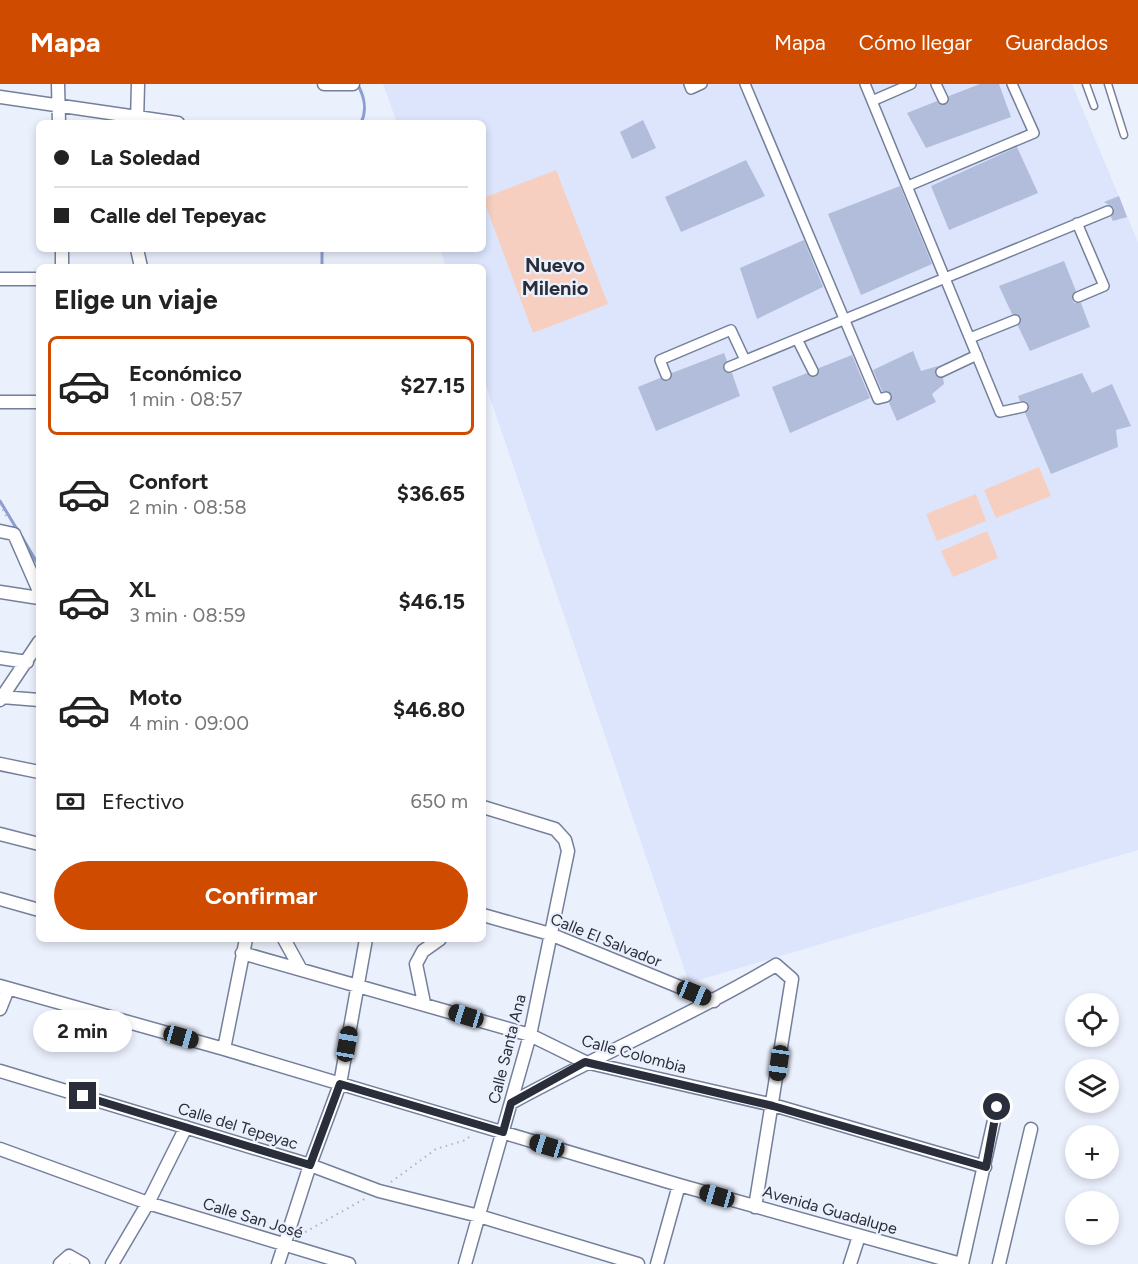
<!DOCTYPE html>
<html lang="es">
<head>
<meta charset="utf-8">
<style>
  body { margin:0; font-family:Figtree,sans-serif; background:#f2f2f2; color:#222; height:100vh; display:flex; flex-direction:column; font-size:22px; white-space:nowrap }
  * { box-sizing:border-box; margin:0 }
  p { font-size:20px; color:#767676 }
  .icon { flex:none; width:33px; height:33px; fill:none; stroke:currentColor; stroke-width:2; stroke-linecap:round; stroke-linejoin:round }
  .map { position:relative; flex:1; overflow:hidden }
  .panel { position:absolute; left:36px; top:180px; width:450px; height:678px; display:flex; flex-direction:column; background:#fff; border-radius:9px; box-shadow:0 3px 9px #0003 }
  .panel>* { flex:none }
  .hud { position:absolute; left:36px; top:36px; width:450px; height:132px; border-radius:9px; box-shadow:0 3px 9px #0003; display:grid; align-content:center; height:132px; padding:0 18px; background:#fff }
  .fabs { position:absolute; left:1065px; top:909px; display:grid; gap:12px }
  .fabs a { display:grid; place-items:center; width:54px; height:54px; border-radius:50%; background:#fff; box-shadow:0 3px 9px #0003; font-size:30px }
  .end { position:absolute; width:27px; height:27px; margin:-14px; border:8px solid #2a2e3a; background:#fff; box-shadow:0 0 0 3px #fff }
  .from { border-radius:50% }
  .bubble { position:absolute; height:42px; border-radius:21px; background:#fff; box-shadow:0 3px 9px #0003; font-size:20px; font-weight:700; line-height:42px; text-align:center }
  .car { position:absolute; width:18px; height:36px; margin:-18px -9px; border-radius:8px; box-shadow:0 0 4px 2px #0007; background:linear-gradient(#222 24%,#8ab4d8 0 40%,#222 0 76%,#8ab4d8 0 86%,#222 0) }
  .hud b { display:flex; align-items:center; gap:21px; height:57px; font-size:22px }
  .hud b+b { border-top:2px solid #e0e0e0 }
  .hud i { width:15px; height:15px; background:#222 }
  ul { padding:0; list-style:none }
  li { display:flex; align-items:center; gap:18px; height:99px; margin:0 12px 9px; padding:0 6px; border:3px solid transparent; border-radius:9px }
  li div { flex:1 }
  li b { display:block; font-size:22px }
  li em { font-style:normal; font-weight:700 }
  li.active { border-color:#cf4b00 }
  li>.icon { width:54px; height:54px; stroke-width:1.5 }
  h2 { padding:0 18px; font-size:27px; line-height:72px }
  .pay { display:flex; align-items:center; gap:15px; height:66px; padding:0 18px; font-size:22px }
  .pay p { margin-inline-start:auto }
  .action { display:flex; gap:12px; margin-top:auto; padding:12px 18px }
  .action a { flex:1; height:69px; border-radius:36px; background:#cf4b00; color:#fff; font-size:24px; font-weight:700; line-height:69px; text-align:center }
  header { display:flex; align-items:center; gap:36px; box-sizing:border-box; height:84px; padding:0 30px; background:#cf4b00; color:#fff }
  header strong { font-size:28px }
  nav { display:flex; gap:33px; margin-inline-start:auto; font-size:21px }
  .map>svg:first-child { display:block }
  .built { fill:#dce5fc }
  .green { fill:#f7cfc0 }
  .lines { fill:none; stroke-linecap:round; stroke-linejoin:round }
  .stream { stroke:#8b9ed2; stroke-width:3 }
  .building { fill:#b1bddb }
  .service-casing { stroke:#747f9b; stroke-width:9 }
  .pedestrian-casing { stroke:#747f9b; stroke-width:12 }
  .minor-casing { stroke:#747f9b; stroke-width:15 }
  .path { stroke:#afb4c1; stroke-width:2; stroke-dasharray:1.5 4.5; stroke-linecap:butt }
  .service { stroke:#fff; stroke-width:6 }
  .pedestrian { stroke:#fff; stroke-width:9 }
  .minor { stroke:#fff; stroke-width:12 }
  .route { stroke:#2a2e3a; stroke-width:8 }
  .labels { text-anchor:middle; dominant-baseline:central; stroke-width:4.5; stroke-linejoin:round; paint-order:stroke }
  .street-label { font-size:16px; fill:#2a2e3a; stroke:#ebf0fd }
  .quarter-label { font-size:20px; font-weight:bold; fill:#2a2e3a; stroke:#ebf0fd }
</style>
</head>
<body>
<header>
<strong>Mapa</strong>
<nav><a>Mapa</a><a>Cómo llegar</a><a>Guardados</a></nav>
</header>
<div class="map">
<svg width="1138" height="1180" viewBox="0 0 1138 1180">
  <rect width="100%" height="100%" fill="#ebf0fd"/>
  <path class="built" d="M383,0H1072L1138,158V766L689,899L483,293V183H446L440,165H483V39H397Z"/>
  <path class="green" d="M556,86L608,220L533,249L483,114Z
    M1039,383L1051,412L996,434L984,406Z
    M976,410L986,437L937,457L926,430Z
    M987,447L998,474L953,493L941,467Z"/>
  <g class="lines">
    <path class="stream" d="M359,3C365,15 367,26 361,39
      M322,165V183
      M0,417L18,447
      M22,453L39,482"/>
  </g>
  <path class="building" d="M980,0H999L1011,33L926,64L907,29L937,17L945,21L949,12Z
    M643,36L656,64L632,75L620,48Z
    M1017,63L1038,109L949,146L931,102Z
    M746,76L765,112L681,148L665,113Z
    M900,102L932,180L861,211L828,130Z
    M1119,112L1127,133L1113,137L1111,133L1114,124L1104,118Z
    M804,156L823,203L757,235L740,184Z
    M1064,177L1076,207L1072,215L1074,219H1081L1090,243L1030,267L1018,242L1021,233L1012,230L999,202Z
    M913,267L921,287L938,282L935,290L943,294L944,300L932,310L936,318L897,337L889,319L892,311L888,307H882L873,286Z
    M724,269L727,277L723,285L732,289L740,312L656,347L638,303L660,294L669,297L672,289Z
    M852,271L870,314L790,349L772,303L807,289L815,293L819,284Z
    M1082,289L1092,309L1112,300L1131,342L1116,346L1118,363L1051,390L1025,329L1029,321L1026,317H1020L1018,312Z"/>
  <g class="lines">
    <g class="service-casing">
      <path id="service" d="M1086,0L1094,22
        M1108,0L1124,51"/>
    </g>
    <g class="pedestrian-casing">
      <path id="pedestrian" d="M689,0L691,5L702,0
        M745,0L878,315L886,313
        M865,0L1000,328L1023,323
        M936,0L943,15
        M872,17L911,0
        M908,102L1034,49L1012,0
        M1077,139L1104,202L1078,213
        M970,254L1015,236
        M797,255L813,287
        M729,283L1108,127
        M941,288L977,271
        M666,291L660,276L731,246L745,276"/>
    </g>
    <g class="minor-casing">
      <path id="minor" d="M58,0L59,39
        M324,0H353
        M0,13L178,39
        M137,38L138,0
        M62,165V183
        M137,165L141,183
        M0,195H39
        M0,318H39
        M0,447L14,450L39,507
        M0,508L39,514
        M0,574L27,578
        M2,613L39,616
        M0,616L39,558
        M0,680L39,688
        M0,750L39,760
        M0,815L39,826
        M483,831L550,850L714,917
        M284,855L300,884
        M242,869L530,951L585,978L773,1021L985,1083
        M0,902L224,965L679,1101L961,1180
        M424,919L416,880L423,867L440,855
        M0,925L8,905
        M224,965L246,855
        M0,987L310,1081L379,1107L479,1132L638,1180
        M511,1019C598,971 690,932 776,881L792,895L755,1123
        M0,1065L148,1119L349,1180
        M60,1180L69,1172L83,1180
        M112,1180L148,1119L186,1043
        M278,1180L310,1081L340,1000L366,855
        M465,1180L530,951L568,767L565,756L555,745L483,723
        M657,1180L679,1101
        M850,1180L859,1152
        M962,1180L997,1023
        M999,1180L1031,1045"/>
    </g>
    <path class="path" d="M0,420L8,436
      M391,1098L436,1065L466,1056L472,1050
      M300,1151L366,1114"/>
    <use href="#service" class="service"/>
    <use href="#pedestrian" class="pedestrian"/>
    <use href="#minor" class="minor"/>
  </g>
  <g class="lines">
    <path class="route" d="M83,1012L310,1081L340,1000L503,1048L511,1019L585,978L773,1022L986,1083L997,1023"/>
  </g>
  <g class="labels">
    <g class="street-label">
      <text transform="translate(606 856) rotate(22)">Calle El Salvador</text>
      <text transform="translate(507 965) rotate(-76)">Calle Santa Ana</text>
      <text transform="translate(634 970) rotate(15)">Calle Colombia</text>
      <text transform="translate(238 1042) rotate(17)">Calle del Tepeyac</text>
      <text transform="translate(830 1126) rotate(16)">Avenida Guadalupe</text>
      <text transform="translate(253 1134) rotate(17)">Calle San José</text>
    </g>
    <g class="quarter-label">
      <text x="555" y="181">Nuevo<tspan x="555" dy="23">Milenio</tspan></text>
    </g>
  </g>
</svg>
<div class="fabs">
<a><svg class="icon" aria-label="locate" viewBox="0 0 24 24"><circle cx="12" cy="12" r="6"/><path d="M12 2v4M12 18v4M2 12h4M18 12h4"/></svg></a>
<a><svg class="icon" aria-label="layers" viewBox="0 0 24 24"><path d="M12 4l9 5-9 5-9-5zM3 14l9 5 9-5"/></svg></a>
<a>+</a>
<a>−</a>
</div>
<i class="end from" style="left:997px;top:1023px"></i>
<i class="end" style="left:83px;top:1012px"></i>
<div class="bubble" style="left:33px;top:926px;width:99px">2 min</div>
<i class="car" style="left:694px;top:909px;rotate:112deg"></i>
<i class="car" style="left:466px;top:932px;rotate:287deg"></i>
<i class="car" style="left:181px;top:953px;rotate:106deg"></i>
<i class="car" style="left:347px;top:960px;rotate:10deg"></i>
<i class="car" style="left:779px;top:979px;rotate:188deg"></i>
<i class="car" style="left:547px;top:1062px;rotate:287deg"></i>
<i class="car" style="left:717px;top:1112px;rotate:286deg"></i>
<div class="hud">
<b><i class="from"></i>La Soledad</b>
<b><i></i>Calle del Tepeyac</b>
</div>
<section class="panel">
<h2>Elige un viaje</h2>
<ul>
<li class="active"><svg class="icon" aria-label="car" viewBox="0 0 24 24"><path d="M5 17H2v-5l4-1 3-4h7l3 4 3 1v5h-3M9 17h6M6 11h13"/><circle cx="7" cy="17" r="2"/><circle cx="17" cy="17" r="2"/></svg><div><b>Económico</b><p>1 min · 08:57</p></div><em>$27.15</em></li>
<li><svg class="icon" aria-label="car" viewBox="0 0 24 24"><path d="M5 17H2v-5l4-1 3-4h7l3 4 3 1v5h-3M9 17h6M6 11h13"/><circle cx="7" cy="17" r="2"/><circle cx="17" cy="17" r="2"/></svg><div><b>Confort</b><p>2 min · 08:58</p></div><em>$36.65</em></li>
<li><svg class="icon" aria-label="car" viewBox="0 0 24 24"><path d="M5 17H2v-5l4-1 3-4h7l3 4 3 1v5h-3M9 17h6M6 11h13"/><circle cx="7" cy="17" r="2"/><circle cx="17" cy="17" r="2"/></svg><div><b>XL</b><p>3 min · 08:59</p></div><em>$46.15</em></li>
<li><svg class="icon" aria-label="car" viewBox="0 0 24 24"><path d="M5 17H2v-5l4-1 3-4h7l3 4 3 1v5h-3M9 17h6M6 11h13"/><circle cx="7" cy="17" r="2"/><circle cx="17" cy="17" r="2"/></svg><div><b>Moto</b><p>4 min · 09:00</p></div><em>$46.80</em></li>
</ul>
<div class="pay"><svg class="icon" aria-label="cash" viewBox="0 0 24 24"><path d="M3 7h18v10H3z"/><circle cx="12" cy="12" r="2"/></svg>Efectivo<p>650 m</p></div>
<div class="action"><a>Confirmar</a></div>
</section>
</div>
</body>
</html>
